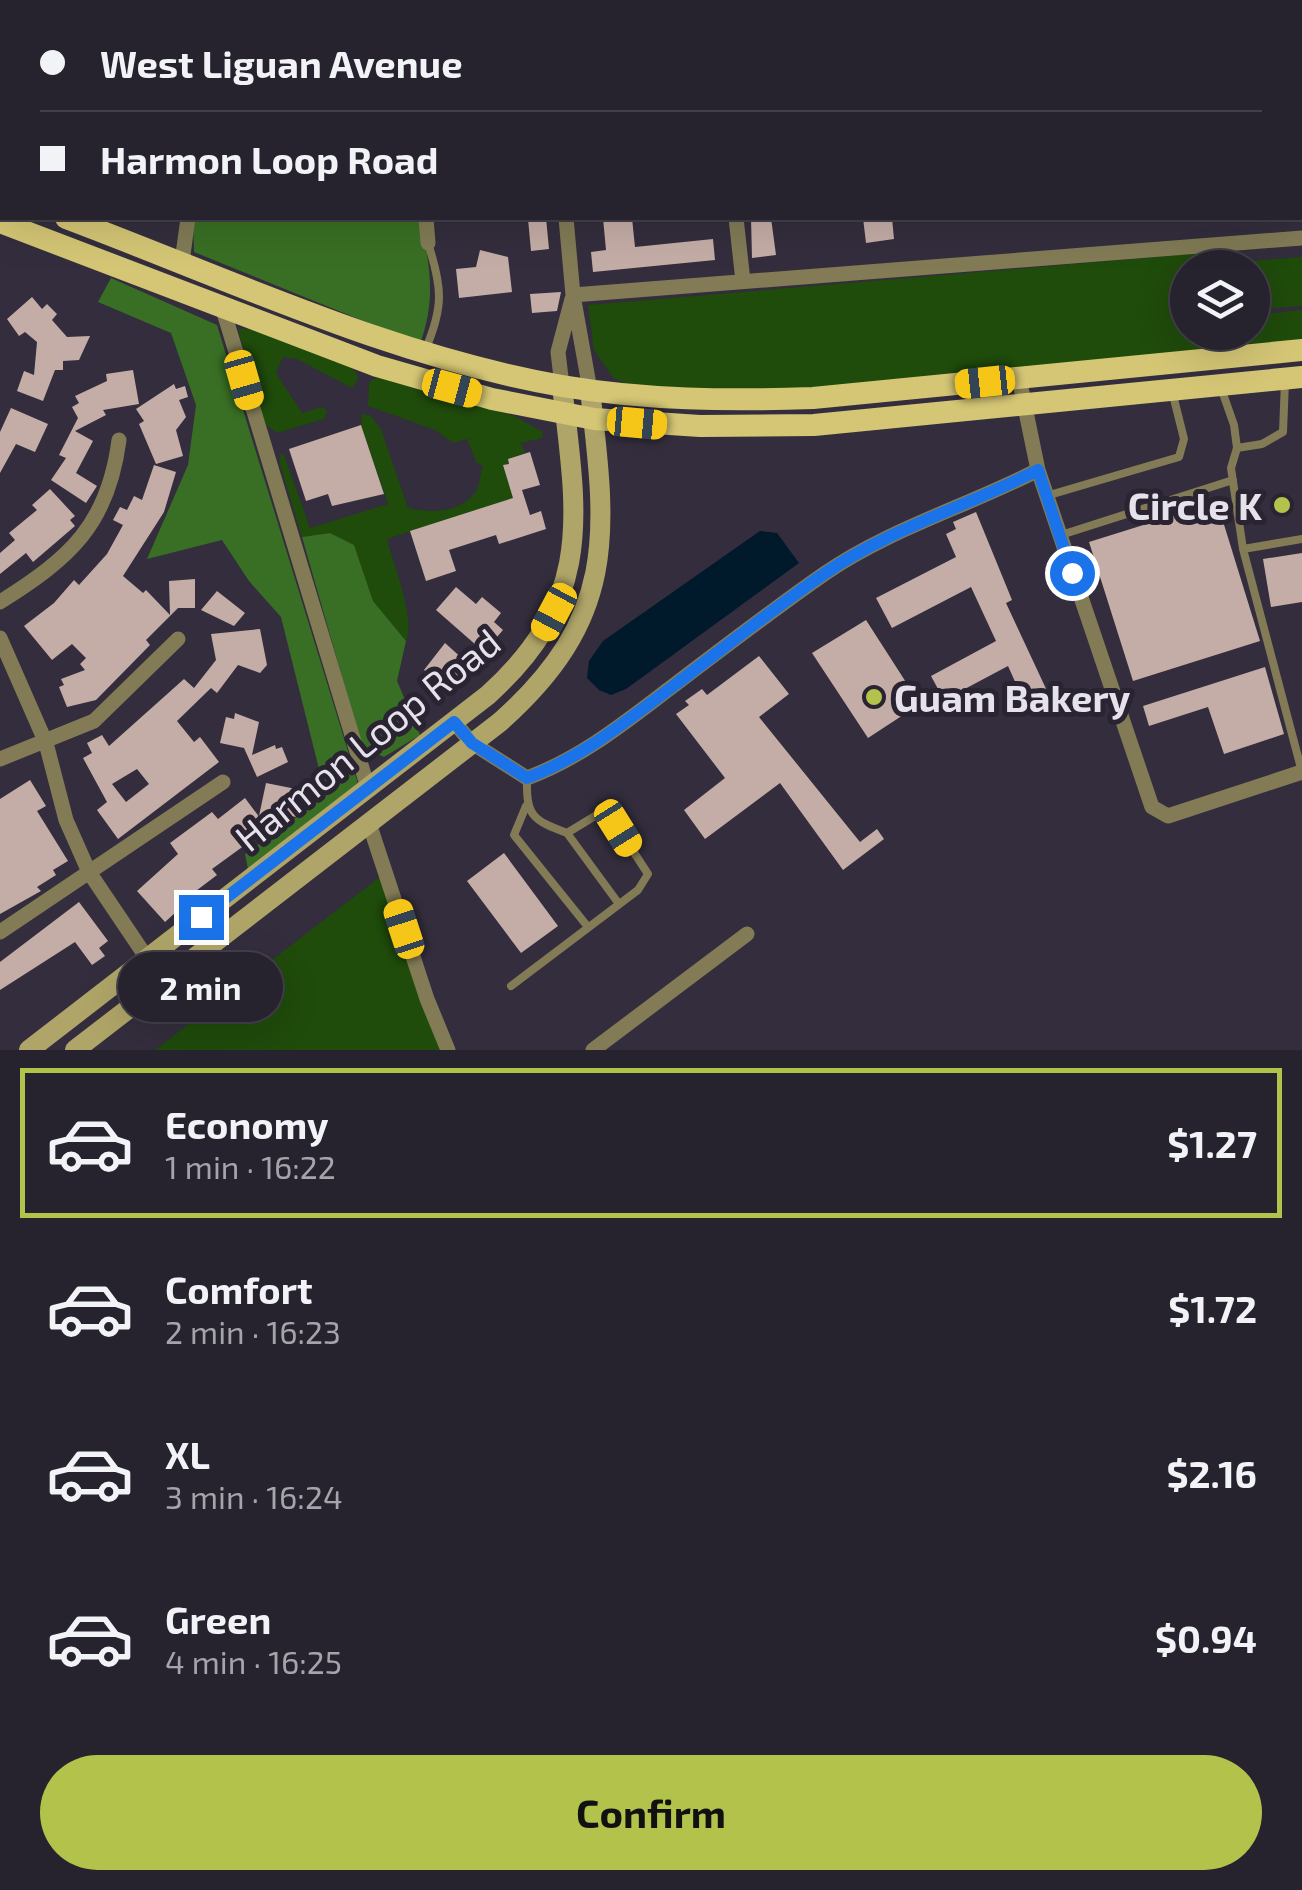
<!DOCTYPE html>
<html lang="en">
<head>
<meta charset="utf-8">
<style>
  body { margin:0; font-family:"Exo 2",sans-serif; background:#322f3a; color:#f1f3f6; height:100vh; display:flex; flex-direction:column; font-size:38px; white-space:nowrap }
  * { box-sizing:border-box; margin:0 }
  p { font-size:32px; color:#a4a4aa }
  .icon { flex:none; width:55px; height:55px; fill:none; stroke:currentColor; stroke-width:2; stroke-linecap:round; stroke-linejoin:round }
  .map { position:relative; height:1050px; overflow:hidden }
  .panel { display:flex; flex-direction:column; background:#26222e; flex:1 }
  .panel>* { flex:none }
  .guide { position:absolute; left:0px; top:0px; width:1302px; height:220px; box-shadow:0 10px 40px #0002,0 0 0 2px #423f4a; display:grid; align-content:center; height:220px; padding:0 40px; background:#26222e }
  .fabs { position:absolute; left:1170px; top:250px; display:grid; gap:20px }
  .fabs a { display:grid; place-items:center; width:100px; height:100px; border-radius:50%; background:#26222e; box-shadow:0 10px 40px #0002,0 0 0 2px #423f4a; font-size:50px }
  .end { position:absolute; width:45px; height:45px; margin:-22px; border:12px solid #1a73e8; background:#fff; box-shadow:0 0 0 5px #fff }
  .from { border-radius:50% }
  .bubble { position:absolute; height:70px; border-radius:35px; background:#26222e; box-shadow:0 10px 40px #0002,0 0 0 2px #423f4a; font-size:32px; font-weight:700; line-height:70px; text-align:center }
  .car { position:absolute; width:30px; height:60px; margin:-30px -15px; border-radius:12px; box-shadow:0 0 8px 2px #0007; background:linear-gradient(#f5c518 24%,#345 0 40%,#f5c518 0 76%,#345 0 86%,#f5c518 0) }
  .guide b { display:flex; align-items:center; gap:35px; height:95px; font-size:38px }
  .guide b+b { border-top:2px solid #423f4a }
  .guide i { width:25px; height:25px; background:#f1f3f6 }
  ul { padding:18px 0 0; list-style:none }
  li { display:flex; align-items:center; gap:30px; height:150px; margin:0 20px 15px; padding:0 20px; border:5px solid transparent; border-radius:0px }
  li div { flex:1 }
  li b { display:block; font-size:38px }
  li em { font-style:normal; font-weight:700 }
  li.on { border-color:#b2c24b }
  li>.icon { width:90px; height:90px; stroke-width:1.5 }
  .action { display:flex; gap:20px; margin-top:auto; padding:20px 40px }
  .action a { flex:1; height:115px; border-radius:60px; background:#b2c24b; color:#111; font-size:40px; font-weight:700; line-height:115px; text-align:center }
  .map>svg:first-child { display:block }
  .green { fill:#1f4b0b }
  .forest { fill:#396f24 }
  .water { fill:#00192b }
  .building { fill:#c5ada7; fill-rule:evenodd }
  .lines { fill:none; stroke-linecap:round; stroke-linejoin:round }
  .path { stroke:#827d8a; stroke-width:2.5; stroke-dasharray:5 8; stroke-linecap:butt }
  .service { stroke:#827b56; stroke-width:8 }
  .minor { stroke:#827b56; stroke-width:15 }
  .secondary { stroke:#b0a568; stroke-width:20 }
  .primary { stroke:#d4c675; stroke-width:22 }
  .route { stroke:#1a73e8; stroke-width:12 }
  .poi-dot { fill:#b2c24b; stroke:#292332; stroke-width:4 }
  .labels { text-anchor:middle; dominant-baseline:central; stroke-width:10; stroke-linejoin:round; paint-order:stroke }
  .poi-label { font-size:38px; font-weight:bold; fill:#e6e2ec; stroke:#292332; text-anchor:end }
  .street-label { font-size:38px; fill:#e6e2ec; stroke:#292332 }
</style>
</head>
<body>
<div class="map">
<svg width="1302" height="1050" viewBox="0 0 1302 1050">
  <rect width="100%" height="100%" fill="#332d3d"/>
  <path class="green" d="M1216,252L1217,267L1188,268V332H1252L1253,315L1302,310V339L821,390L644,392L613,378L594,350L588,305Z
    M1302,257V306L1253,310L1252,268L1224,267V263Z
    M238,329H253L347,362L359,377L352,388L297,359L283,357L276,373L302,413L322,407L327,411L324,419L277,433L264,423Z
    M378,377L514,416L543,432L542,438L521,443L525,453L508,459L509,464L504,466L514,498L387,539C393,563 416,619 406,641L373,601L354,545L330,533L302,537L280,464V453L284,455L310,528L388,504L361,425L362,414L370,415L381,429L408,508C431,513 463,514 477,489C480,484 480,473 483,466L476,462L467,439L453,443L435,430L368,406L369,382Z
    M389,870L445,1050H155Z"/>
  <path class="forest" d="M193,218H421C429,266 437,297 420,344L194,252Z
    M111,278L217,325L359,787L248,869L245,854L308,809L322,781L281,617L249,581L222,540L147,559L188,465L196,405L171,333L98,302Z
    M330,533L354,545L373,601L406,641L397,681L420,735L384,757L362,747L302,537Z"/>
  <path class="water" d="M760,531L777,533L799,563L626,689L611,695L599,690L587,678L589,661L603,641Z"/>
  <path class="building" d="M546,218L549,249L531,251L528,219Z
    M603,218H632L635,247L713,239L715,260L593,272L591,252L606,250Z
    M751,218H771L776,255L752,258Z
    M863,218H892L894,239L866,243Z
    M480,250L508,257L512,292L459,298L456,269L476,267Z
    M561,292L557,311L532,313L530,294Z
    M32,297L42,309L47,304L57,314L52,320L67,337L90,336L79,360L63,361V370H55L43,401L17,391L24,371L34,375L37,342L25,332L19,336L7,319Z
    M133,370L139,404L103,410L106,415L75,431L93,441L76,473L97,486L86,503L51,480L66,458L59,455L78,418L72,407L79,403L75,396L107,381L106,374Z
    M174,384L176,389L185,386L188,397L179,400L186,417L176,430L183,456L156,464L139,424L144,421L136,409Z
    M11,408L48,424L35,452L16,444L0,473V432Z
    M361,425L384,494L332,506L328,494L306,501L289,449Z
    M530,452L540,485L522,490L530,515L541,511L546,529L499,544L496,535L449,550L456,571L426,581L410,531L513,498L503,465L509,464L508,459Z
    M154,465L176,472L164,512L123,576L143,593L146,590L170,615L169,581L195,579V608H178L146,640L150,645L96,700L67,707L59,687L64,685L61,679L85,670L80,664L86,658L72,644L52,660L24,626L54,603L74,580L79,585L107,554L123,525L113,520L120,507L127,510L134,496L142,500Z
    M50,489L75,516L70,520L75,526L33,562L26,553L0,574V553L15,540L9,533L37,510L32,505Z
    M1217,502L1260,641L1133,681L1089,542Z
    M976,512L1012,600L1006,603L1048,693L1025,704L1008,666L944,700L931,676L996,641L971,587L892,628L876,598L956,557L946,534L956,529L953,522Z
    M1302,553V602L1271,607L1263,559Z
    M456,587L476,604L482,597L501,613L494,622L503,630L484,652L436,610Z
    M217,591L245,613L234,626L201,610Z
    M866,620L920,704L868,738L812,653Z
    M260,629L267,665L260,673L238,665L217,693L211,688L177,721L194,742L200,737L219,762L118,839L97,810L107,802L83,758L92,753L87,743L102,735L109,746L184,679L194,688L216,660L211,634ZM137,769L149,784L126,802L112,784Z
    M445,643L474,669L458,687L449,682L444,688L424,670Z
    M759,656L789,694L759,717L860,842L877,829L884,839L843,870L780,783L705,839L684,810L725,778L676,714L689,705L685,701L702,689L707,695Z
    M1265,667L1284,734L1224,754L1208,707L1149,726L1143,706Z
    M235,713L259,722L252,755L275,745L276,749L282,747L288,762L257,777L244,748L220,743L226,717L234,719Z
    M30,780L46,806L37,811L68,861L53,870L56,875L37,887L41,891L0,914V799Z
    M266,783L296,789L294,798L301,799L297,817L290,816L289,822L259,816Z
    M245,798L272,834L261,843L256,837L212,869L217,875L184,900L186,903L165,922L137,891L178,854L170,843L212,812L218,819Z
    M504,853L558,926L521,953L467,881Z
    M79,902L108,941L99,948L105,956L92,965L75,942L0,990V962Z"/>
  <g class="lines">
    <path class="path" d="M1300,103H1302"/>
    <path class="service" d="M1300,60H1302
      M426,348C444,306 442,287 428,243
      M1221,388L1234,425L1237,448L1231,468L1243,549L1302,772
      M1237,448L1262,444L1283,432L1285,381
      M1046,496L1179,457L1184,439L1172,391
      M1061,535L1233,480
      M1243,549L1302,539
      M526,806L514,835L588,927
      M567,833L619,904
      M511,986L638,890L648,874L618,828L600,813L567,833C533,820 526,817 527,778"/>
    <path class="minor" d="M124,0L125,2
      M178,0L179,2
      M405,0V2
      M546,0V2
      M679,0L680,2
      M1126,0V2
      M1276,0V2
      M318,2L319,0
      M0,75L2,76
      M1300,134L1302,139
      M426,218L428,243
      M566,218L573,295L590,390
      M736,218L743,281
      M182,262L188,218
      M573,295L1302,238
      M222,306L368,788
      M562,386L558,352L572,299
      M1038,470L1152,807L1168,816L1302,772
      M0,602C70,558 108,525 119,440
      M0,638L46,743L66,820L89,872L163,982
      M454,722L472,743L527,778C581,758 624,723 669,689C720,650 771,611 824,574C889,529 968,506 1038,470L1019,378
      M0,759L94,721L178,639
      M369,823L427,999L448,1050
      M0,932L223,782
      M593,1050L747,934"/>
    <path class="secondary" d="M29,1050L488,695C595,598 577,516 562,386
      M75,1050L500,722C618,617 607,535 590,390"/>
    <path class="primary" d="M0,192L2,193
      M66,218C229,279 390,356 562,386C645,400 729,401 813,398L1302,350
      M0,222L377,366L492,399L594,419L700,426L814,425L1302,377"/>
  </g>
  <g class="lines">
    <path class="route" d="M201,917L454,722L472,743L527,778C583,757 628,720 676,684C725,647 773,609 824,574C889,529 968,506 1038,470L1072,573"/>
  </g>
  <g class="poi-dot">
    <circle cx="1282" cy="505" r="10"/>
    <circle cx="874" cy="697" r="10"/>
  </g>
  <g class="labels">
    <g class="poi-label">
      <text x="1262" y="505">Circle K</text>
      <text x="894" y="697" text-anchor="start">Guam Bakery</text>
    </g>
    <g class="street-label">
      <text transform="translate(367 739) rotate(-39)">Harmon Loop Road</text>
    </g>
  </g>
</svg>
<div class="fabs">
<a><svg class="icon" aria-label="layers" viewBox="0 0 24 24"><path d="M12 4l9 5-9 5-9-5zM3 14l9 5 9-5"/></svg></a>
</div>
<i class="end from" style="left:1072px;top:573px"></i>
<i class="end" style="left:201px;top:917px"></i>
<div class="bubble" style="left:118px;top:952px;width:165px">2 min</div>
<i class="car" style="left:244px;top:380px;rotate:164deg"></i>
<i class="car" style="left:985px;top:382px;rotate:264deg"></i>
<i class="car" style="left:452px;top:388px;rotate:105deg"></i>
<i class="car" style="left:637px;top:423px;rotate:95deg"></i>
<i class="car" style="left:554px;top:612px;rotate:208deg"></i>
<i class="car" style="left:618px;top:828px;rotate:148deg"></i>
<i class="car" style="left:404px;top:929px;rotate:342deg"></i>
<div class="guide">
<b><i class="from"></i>West Liguan Avenue</b>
<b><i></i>Harmon Loop Road</b>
</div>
</div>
<section class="panel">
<ul>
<li class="on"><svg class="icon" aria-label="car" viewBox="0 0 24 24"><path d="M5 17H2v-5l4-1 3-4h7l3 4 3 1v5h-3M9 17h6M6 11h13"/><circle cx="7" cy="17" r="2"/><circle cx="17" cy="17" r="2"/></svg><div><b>Economy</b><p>1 min · 16:22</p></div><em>$1.27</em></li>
<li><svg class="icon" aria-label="car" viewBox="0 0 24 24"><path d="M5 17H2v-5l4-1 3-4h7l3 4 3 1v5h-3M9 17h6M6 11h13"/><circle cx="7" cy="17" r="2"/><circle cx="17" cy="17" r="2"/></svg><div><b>Comfort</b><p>2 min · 16:23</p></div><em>$1.72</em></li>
<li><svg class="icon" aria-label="car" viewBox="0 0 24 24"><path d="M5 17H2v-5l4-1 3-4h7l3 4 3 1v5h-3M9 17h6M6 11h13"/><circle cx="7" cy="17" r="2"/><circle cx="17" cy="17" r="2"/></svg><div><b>XL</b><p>3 min · 16:24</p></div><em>$2.16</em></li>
<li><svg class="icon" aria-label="car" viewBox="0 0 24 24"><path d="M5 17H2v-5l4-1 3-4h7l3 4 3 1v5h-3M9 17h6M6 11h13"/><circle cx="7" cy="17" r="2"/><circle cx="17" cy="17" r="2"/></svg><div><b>Green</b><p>4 min · 16:25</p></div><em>$0.94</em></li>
</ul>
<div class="action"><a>Confirm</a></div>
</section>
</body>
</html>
